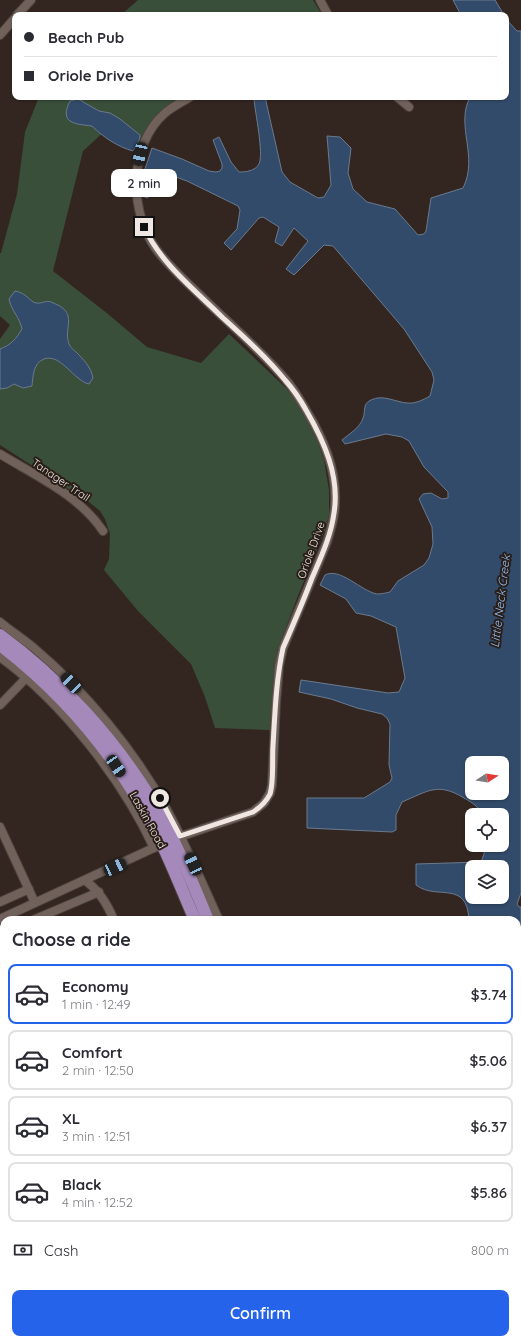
<!DOCTYPE html>
<html lang="en">
<head>
<meta charset="utf-8">
<style>
  body { margin:0; font-family:Quicksand,sans-serif; background:#f7f7f7; color:#2b2b33; height:100vh; display:flex; flex-direction:column; font-size:15px; white-space:nowrap }
  * { box-sizing:border-box; margin:0 }
  p { font-size:13px; color:#7c7c81 }
  .icon { flex:none; width:22px; height:22px; fill:none; stroke:currentColor; stroke-width:2; stroke-linecap:round; stroke-linejoin:round }
  .map { position:relative; flex:1; overflow:hidden }
  .drawer { position:absolute; left:0px; top:916px; width:521px; height:428px; display:flex; flex-direction:column; background:#fff; border-radius:12px 12px 0 0; box-shadow:0 1px 3px #0004 }
  .drawer>* { flex:none }
  .hud { position:absolute; left:12px; top:12px; width:497px; height:88px; border-radius:8px; box-shadow:0 1px 3px #0004; display:grid; align-content:center; height:88px; padding:0 12px; background:#fff }
  .needle { width:26px; rotate:78deg }
  .buttons { position:absolute; left:465px; top:756px; display:grid; gap:8px }
  .buttons a { display:grid; place-items:center; width:44px; height:44px; border-radius:8px; background:#fff; box-shadow:0 1px 3px #0004; font-size:20px }
  .end { position:absolute; width:18px; height:18px; margin:-9px; border:5px solid #f0e7e3; background:#111; box-shadow:0 0 0 2px #111 }
  .from { border-radius:50% }
  .bubble { position:absolute; height:28px; border-radius:8px; background:#fff; box-shadow:0 1px 3px #0004; font-size:13px; font-weight:600; line-height:28px; text-align:center }
  .car { position:absolute; width:12px; height:24px; margin:-12px -6px; border-radius:5px; box-shadow:0 0 3px 1px #0007; background:linear-gradient(#222 24%,#8ab4d8 0 40%,#222 0 76%,#8ab4d8 0 86%,#222 0) }
  .hud b { display:flex; align-items:center; gap:14px; height:38px; font-size:15px }
  .hud b+b { border-top:1px solid #e1e1e2 }
  .hud i { width:10px; height:10px; background:#2b2b33 }
  ul { padding:0; list-style:none }
  li { display:flex; align-items:center; gap:12px; height:60px; margin:0 8px 6px; padding:0 4px; border:2px solid #e1e1e2; border-radius:8px }
  li div { flex:1 }
  li b { display:block; font-size:15px }
  li em { font-style:normal; font-weight:600 }
  li.current { border-color:#2563eb }
  li>.icon { width:36px; height:36px; stroke-width:1.5 }
  h2 { padding:0 12px; font-size:18px; line-height:48px }
  .pay { display:flex; align-items:center; gap:10px; height:44px; padding:0 12px; font-size:15px }
  .pay p { margin-inline-start:auto }
  .cta { display:flex; gap:8px; margin-top:auto; padding:8px 12px }
  .cta a { flex:1; height:46px; border-radius:8px; background:#2563eb; color:#fff; font-size:16px; font-weight:600; line-height:46px; text-align:center }
  .map>svg:first-child { display:block }
  .green { fill:#394f3a }
  .water { fill:#324b6a; stroke:#6b7a8e; fill-rule:evenodd }
  .lines { fill:none; stroke-linecap:round; stroke-linejoin:round }
  .street-casing { stroke:#4e433e; stroke-width:10 }
  .primary-casing { stroke:#4e433e; stroke-width:14 }
  .street { stroke:#70615a; stroke-width:8 }
  .primary { stroke:#a589bb; stroke-width:12 }
  .route { stroke:#f0e7e3; stroke-width:5 }
  .labels { text-anchor:middle; dominant-baseline:central; stroke-width:4; stroke-linejoin:round; paint-order:stroke }
  .street-label { font-size:11px; fill:#f0e7e3; stroke:#291d17 }
  .water-label { font-size:12px; font-style:italic; fill:#96c2f8; stroke:#291d17 }
</style>
</head>
<body>
<div class="map">
<svg width="521" height="1344" viewBox="0 0 521 1344">
  <rect width="100%" height="100%" fill="#332620"/>
  <path class="green" d="M138,0H313L322,15H121Z
    M39,97H189L148,129L137,149L106,130L83,151L53,271L108,314L147,347L201,363L229,334L286,388L305,413L315,433L324,460L329,490V515L325,530L299,593L278,649L275,667L270,730L215,728L205,697L191,664L138,611L104,570L109,559L110,534L105,519L100,511L89,502L0,445V339L10,325L0,316V253H1L17,194L25,132Z
    M26,1340H252L253,1344H22Z
    M263,1340H343L346,1344H263Z"/>
  <path class="water" d="M453,0H495L504,15H461Z
    M506,19L517,31H521V893L517,904L519,907H521V924L517,922V920H469C467,879 437,901 416,885V864L481,862L484,854L485,845H502V815H482C477,805 474,804 464,798C438,782 428,791 402,802L396,815V830L392,832L307,828V798H364L390,782L392,778L389,765L390,724L387,718L382,714L357,708L331,699L299,692L301,680L388,693L399,692L405,678L396,627L371,616L356,613L346,599L320,585L325,575C340,567 361,591 377,594C381,594 386,593 390,592L398,581L424,565L429,558L433,544L432,527L419,499L423,494L431,493L442,499L448,498V492L424,467L409,441L402,437L386,434L345,444L342,440C349,434 360,428 363,418C366,411 362,404 371,400C383,394 395,402 407,403C415,404 423,400 430,396L434,380L432,372L404,329L333,246L324,245L294,275L286,269L308,241L294,228L282,246L275,242L279,227L263,217L259,218L231,250L224,243L237,229L240,210L238,206L187,181L176,177L165,172L153,170L150,173L148,198L141,196V181L152,148L182,159L209,171L216,172L220,171L222,168V164L213,140L219,137L231,162L239,172C246,172 255,171 259,164C264,154 255,112 254,99L255,97H265L282,172L290,182L318,198L324,197L331,185L327,136L340,137L351,148L348,173L353,189L367,202L395,209L418,235L424,234L426,231L431,198L463,188C479,156 455,126 470,97H506ZM472,763H502V793H472ZM472,867H502V897H472Z
    M78,99L99,111L110,113L120,119L140,135C140,141 136,146 133,151C118,147 103,137 92,126C74,124 59,123 70,101Z
    M15,291C27,293 30,302 36,303C41,304 46,300 51,302C54,303 57,305 60,306C77,317 62,331 70,346C71,348 74,350 76,352C84,360 91,367 93,378L89,384C74,381 61,353 44,359C33,363 33,377 32,386L23,388L14,384L7,388L0,389V349C11,345 16,339 22,329C20,318 11,310 9,299Z
    M517,1302H521V1344L500,1342L497,1340H517Z"/>
  <g class="lines">
    <g class="street-casing">
      <path id="street" d="M320,0L328,15
        M17,15L31,0
        M0,35L15,18
        M397,97L409,107
        M0,454C36,476 79,495 103,531
        M0,622C11,631 23,639 34,648C86,692 134,750 167,810C186,845 202,883 219,920
        M0,657C62,702 122,779 154,848
        M0,705L29,675
        M0,827L35,903
        M86,881C100,892 107,904 114,920
        M0,902L29,889
        M0,919L173,839L253,812L264,803L270,793L272,785L276,703L279,666L283,648L327,542C331,529 335,517 335,504C337,469 323,438 306,410C300,400 294,389 286,380C261,351 232,326 204,299C188,283 170,268 156,249C129,212 128,145 165,113C172,107 182,102 190,97
        M33,920L99,892
        M0,934L4,932
        M0,967L4,976
        M0,1158L4,1160
        M0,1217L4,1218"/>
    </g>
    <g class="primary-casing">
      <path id="primary" d="M0,635C59,678 113,737 151,799C174,837 191,879 208,920
        M0,645C69,698 124,766 162,844C174,869 184,895 195,920
        M392,1340L393,1344
        M405,1340L407,1344
        M417,1340L423,1344"/>
    </g>
    <use href="#street" class="street"/>
    <use href="#primary" class="primary"/>
  </g>
  <g class="lines">
    <path class="route" d="M144,227C161,264 195,290 223,318C245,338 266,357 285,380C293,389 300,399 306,410C324,441 340,476 334,513C331,536 321,557 312,578C303,602 293,625 283,648C276,680 275,713 273,746C272,760 274,781 270,794C266,802 261,807 253,812L180,836L160,798"/>
  </g>
  <g class="labels">
    <g class="street-label">
      <text transform="translate(61 480) rotate(34)">Tanager Trail</text>
      <text transform="translate(311 550) rotate(-70)">Oriole Drive</text>
      <text transform="translate(148 820) rotate(61)">Laskin Road</text>
    </g>
    <g class="water-label">
      <text transform="translate(500 601) rotate(-83)">Little Neck Creek</text>
    </g>
  </g>
</svg>
<div class="buttons">
<a><svg class="needle" viewBox="-14 -14 28 28"><path d="M0-13l5 13h-10z" fill="#e53935"/><path d="M0 13l5-13h-10z" fill="#7c7c81"/></svg></a>
<a><svg class="icon" aria-label="locate" viewBox="0 0 24 24"><circle cx="12" cy="12" r="6"/><path d="M12 2v4M12 18v4M2 12h4M18 12h4"/></svg></a>
<a><svg class="icon" aria-label="layers" viewBox="0 0 24 24"><path d="M12 4l9 5-9 5-9-5zM3 14l9 5 9-5"/></svg></a>
</div>
<i class="end from" style="left:160px;top:798px"></i>
<i class="end" style="left:144px;top:227px"></i>
<div class="bubble" style="left:111px;top:169px;width:66px">2 min</div>
<i class="car" style="left:140px;top:154px;rotate:192deg"></i>
<i class="car" style="left:71px;top:683px;rotate:316deg"></i>
<i class="car" style="left:116px;top:766px;rotate:146deg"></i>
<i class="car" style="left:193px;top:864px;rotate:335deg"></i>
<i class="car" style="left:115px;top:867px;rotate:65deg"></i>
<div class="hud">
<b><i class="from"></i>Beach Pub</b>
<b><i></i>Oriole Drive</b>
</div>
<section class="drawer">
<h2>Choose a ride</h2>
<ul>
<li class="current"><svg class="icon" aria-label="car" viewBox="0 0 24 24"><path d="M5 17H2v-5l4-1 3-4h7l3 4 3 1v5h-3M9 17h6M6 11h13"/><circle cx="7" cy="17" r="2"/><circle cx="17" cy="17" r="2"/></svg><div><b>Economy</b><p>1 min · 12:49</p></div><em>$3.74</em></li>
<li><svg class="icon" aria-label="car" viewBox="0 0 24 24"><path d="M5 17H2v-5l4-1 3-4h7l3 4 3 1v5h-3M9 17h6M6 11h13"/><circle cx="7" cy="17" r="2"/><circle cx="17" cy="17" r="2"/></svg><div><b>Comfort</b><p>2 min · 12:50</p></div><em>$5.06</em></li>
<li><svg class="icon" aria-label="car" viewBox="0 0 24 24"><path d="M5 17H2v-5l4-1 3-4h7l3 4 3 1v5h-3M9 17h6M6 11h13"/><circle cx="7" cy="17" r="2"/><circle cx="17" cy="17" r="2"/></svg><div><b>XL</b><p>3 min · 12:51</p></div><em>$6.37</em></li>
<li><svg class="icon" aria-label="car" viewBox="0 0 24 24"><path d="M5 17H2v-5l4-1 3-4h7l3 4 3 1v5h-3M9 17h6M6 11h13"/><circle cx="7" cy="17" r="2"/><circle cx="17" cy="17" r="2"/></svg><div><b>Black</b><p>4 min · 12:52</p></div><em>$5.86</em></li>
</ul>
<div class="pay"><svg class="icon" aria-label="cash" viewBox="0 0 24 24"><path d="M3 7h18v10H3z"/><circle cx="12" cy="12" r="2"/></svg>Cash<p>800 m</p></div>
<div class="cta"><a>Confirm</a></div>
</section>
</div>
</body>
</html>
